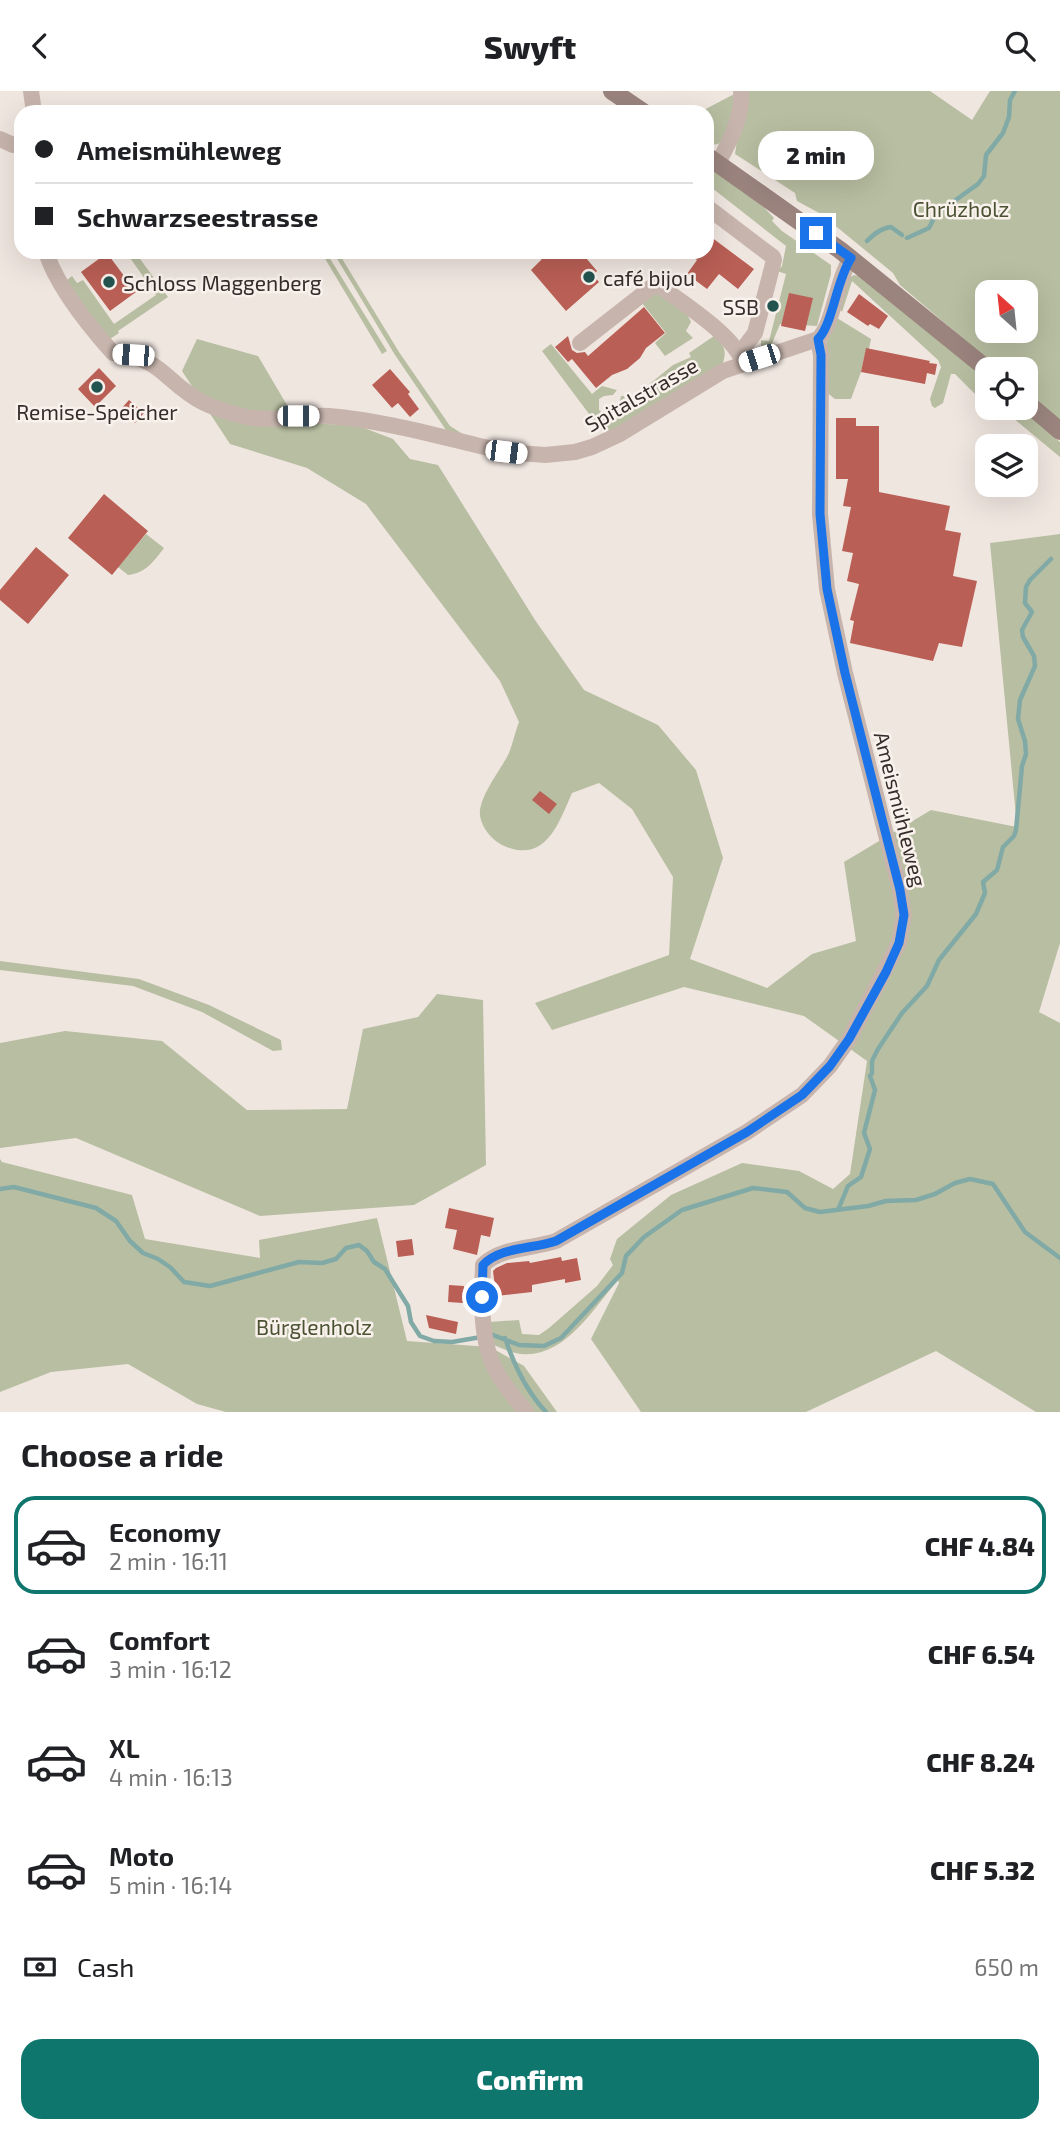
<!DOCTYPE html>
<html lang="en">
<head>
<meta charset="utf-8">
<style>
  body { margin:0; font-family:"Exo 2",sans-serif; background:#f6f6f6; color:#202124; height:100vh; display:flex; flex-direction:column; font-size:26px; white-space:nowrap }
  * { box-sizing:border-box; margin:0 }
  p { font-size:23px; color:#757577 }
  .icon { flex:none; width:38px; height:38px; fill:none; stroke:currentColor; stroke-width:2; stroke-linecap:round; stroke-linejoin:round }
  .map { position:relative; height:1321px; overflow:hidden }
  .sheet { display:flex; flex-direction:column; background:#fff; flex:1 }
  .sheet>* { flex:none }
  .guide { position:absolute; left:14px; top:14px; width:700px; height:154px; border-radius:21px; box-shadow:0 7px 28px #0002; display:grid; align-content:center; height:154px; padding:0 21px; background:#fff }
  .needle { width:46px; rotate:333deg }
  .tools { position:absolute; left:975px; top:189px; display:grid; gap:14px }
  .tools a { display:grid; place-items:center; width:63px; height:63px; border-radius:14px; background:#fff; box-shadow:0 7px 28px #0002; font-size:35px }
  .end { position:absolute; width:32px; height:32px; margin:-16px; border:9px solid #1a73e8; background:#fff; box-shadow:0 0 0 4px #fff }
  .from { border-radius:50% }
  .bubble { position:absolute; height:49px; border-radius:21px; background:#fff; box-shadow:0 7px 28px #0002; font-size:23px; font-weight:800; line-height:49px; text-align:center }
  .car { position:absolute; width:21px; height:42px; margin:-21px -10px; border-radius:9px; box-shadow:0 0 5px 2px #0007; background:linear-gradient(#fff 24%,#345 0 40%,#fff 0 76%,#345 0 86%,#fff 0) }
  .guide b { display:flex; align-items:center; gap:24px; height:66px; font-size:26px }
  .guide b+b { border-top:2px solid #e0e0e0 }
  .guide i { width:18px; height:18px; background:#202124 }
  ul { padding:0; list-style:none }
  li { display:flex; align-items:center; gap:21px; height:98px; margin:0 14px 10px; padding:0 7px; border:4px solid transparent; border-radius:21px }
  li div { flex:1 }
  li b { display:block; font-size:26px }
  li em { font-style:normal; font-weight:800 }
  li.active { border-color:#0f766e }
  li>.icon { width:63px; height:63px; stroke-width:1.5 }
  h2 { padding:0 21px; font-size:32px; line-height:84px }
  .pay { display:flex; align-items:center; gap:18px; height:77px; padding:0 21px; font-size:26px }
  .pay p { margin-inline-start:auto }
  .primary-button { display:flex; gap:14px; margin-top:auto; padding:14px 21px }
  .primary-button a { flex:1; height:80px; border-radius:21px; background:#0f766e; color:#fff; font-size:28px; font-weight:800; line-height:80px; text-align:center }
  header { display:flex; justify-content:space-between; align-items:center; height:91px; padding:0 21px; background:#fff; font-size:32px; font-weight:800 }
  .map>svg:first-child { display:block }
  .green { fill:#b8bea1; fill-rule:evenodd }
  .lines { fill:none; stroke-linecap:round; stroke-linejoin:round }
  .stream { stroke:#81aaa6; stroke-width:4.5 }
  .building { fill:#b95f55 }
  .street { stroke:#c7b5ad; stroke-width:16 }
  .secondary { stroke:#9b847e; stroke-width:18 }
  .route { stroke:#1a73e8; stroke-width:9 }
  .poi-dot { fill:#245450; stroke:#f8f1ec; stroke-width:2.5 }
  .labels { text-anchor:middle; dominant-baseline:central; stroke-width:5; stroke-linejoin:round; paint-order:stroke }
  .park-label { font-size:21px; fill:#4b5231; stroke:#f8f1ec }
  .poi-label { font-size:21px; fill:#362d2a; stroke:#f8f1ec; text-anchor:start }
  .street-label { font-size:21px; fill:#362d2a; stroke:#f8f1ec }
</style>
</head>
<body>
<header><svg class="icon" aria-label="back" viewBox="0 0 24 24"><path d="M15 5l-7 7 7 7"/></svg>Swyft<svg class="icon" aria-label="search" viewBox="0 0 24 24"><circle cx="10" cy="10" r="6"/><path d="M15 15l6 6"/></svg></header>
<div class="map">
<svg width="1060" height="1321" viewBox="0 0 1060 1321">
  <rect width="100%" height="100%" fill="#f0e6e0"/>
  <path class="green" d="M740,0H930L972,29L990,0H1060V330L1026,301V278H999L900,194L893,182L821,123L797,110L795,102L735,63L739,36L718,53L712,54L707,51V21H700ZM987,201H1026V240H987Z
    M707,74L758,110L774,127L772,130L782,140L831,174V183L817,235L780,233L771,255L765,257L761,256V249L769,250L786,183L777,180L782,175L786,155L707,93Z
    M126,161H135L168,206L118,240L119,242L110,248L100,239L67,189L72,185L77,192L83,189L114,233L156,204Z
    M321,161H326L387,260L382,263Z
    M333,161H338L399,261L450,335L466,345L448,342L395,264Z
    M854,184L860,185L987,288V305L982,301L981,303H975L955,283H951L943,312L935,317L932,315L930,308L941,276L938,269L852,190L842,221L839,217L848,187Z
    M652,202C666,204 686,218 691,231L686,240L693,247L665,265L655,252L666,242L642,212Z
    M837,227L871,248L869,258H866L861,281L851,308H835L826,301C826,280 822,242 837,227Z
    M714,245C724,254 727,259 723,272L610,345L601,339L542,260L551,253L592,303L602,295L617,299L613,304L604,305L599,308V319L607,325L618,319L621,305H624L626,312L673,274L691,266L689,262Z
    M197,248L258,265L297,331L359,335L393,348L410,368L438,374L535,529L584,599L658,634L696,679L723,767L690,868L767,897L812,863L856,850L844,771L931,719L1017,736L990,452L1060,443V852L1039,921L1060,932V1321H1036L936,1260L806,1321H641L591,1248L619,1192L618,1189C593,1218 565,1267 521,1263C511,1262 499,1256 489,1252V1231L519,1229L522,1243L539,1244L549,1237L597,1195L613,1174L610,1168L617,1148L671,1104L742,1072L799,1080L833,1098L850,1083L867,970L804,925L684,896L552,939L535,912L669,864L673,786L632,718L599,692L572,702C558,734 545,774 502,754C492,749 482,737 480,725C478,706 501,679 509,662C513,652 515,641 519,631L500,590L366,413L307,377L230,353L182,280Z
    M1001,317H1020L1060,351V366Z
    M146,443L164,457C154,470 146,482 128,484L118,476Z
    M0,870L139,888L209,914L281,949L282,959L273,960L202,921L133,895L0,879Z
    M437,903L483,909L486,1074L414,1114L260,1125L76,1047L0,1057V952L65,940L162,950L247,1019L347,1018L363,938L418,926Z
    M0,1068L2,1071L132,1104L145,1148L260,1167L259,1149L377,1127L407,1250L490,1256L524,1275L557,1321H226L197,1313L128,1273L51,1281L0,1301Z"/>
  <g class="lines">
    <path class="stream" d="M907,147L929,137L936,123L978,93L984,85L986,64L1003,42L1009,26L1010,9L1015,0
      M867,150C874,143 881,137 891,136L902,144
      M0,1098L14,1096L96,1117L116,1130L130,1150L143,1162L158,1168L170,1176L184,1191L210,1195L299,1171L322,1172L336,1168L346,1157L359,1154L367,1160L374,1171L385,1178L408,1215L411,1231L420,1245L434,1250L452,1251L493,1244L519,1254L544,1255L561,1247L622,1182L626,1165L644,1146L682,1119L753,1097L787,1101L805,1117L820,1121L868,1115L886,1110L916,1109L935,1103L955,1092L970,1088L993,1093L1025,1141L1060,1167
      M838,1119L848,1095L861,1086L870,1058L864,1042L875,999L870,985L872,982V970L878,958L902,922L927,895L939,869L976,823L985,802L983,791L997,779L1003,756L1014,745L1016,739L1022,675L1026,663L1025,650L1018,628L1020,609L1035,575L1034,565L1023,546L1022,539L1032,521L1025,512L1026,496L1030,489L1051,468
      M505,1247C514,1274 527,1301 546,1321"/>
  </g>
  <path class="building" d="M707,143L754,178L738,198L719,183L707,198L687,183L697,169L686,161H707Z
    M549,161H581L597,180L593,184L599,191L566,220L531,179Z
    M107,162L136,201L110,220L81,181Z
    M789,202L813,207L805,240L781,235Z
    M859,203L888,225L879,238L870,233L868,235L847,221Z
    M644,216L665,242L646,257L640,267L627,278L612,284L596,297L572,268L568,271L555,256L568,245L572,259L577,262L585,261L588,265Z
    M866,257L930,270L929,272L937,273L935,284L927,282L925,293L861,281Z
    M99,277L116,295L95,316L78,298Z
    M390,278L410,301L408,303L419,318L410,326L398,312L392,317L372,294Z
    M129,309L144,322L135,332L121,318Z
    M836,327H856V335H879V401L950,415L945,439L961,442L953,485L977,490L962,556L939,552L933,570L850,552L854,530L850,529L859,493L847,490L853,462L842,460L851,416L843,415L848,388H836Z
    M104,403L148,440L112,484L68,447Z
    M36,456L69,484L28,533L0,509V499Z
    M540,700L557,713L549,723L532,709Z
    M449,1117L494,1127L490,1146L481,1144L477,1164L453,1158L457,1139L445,1137Z
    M412,1148L414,1164L398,1166L396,1150Z
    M561,1166L562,1170L577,1167L581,1189L565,1192V1188L532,1194V1201L496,1205L493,1180L496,1177L507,1172L529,1170L530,1172Z
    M449,1194L464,1195L463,1212L448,1211Z
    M426,1224L458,1231L456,1243L429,1237Z"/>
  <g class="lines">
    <path class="street" d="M31,0L34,21
      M0,48L13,54L21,53
      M718,72C730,50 743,26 741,0
      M707,116L773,166L774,169L755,242L740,262
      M46,161C57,196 89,235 113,262C163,266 165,292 204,312C214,317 227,321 239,324C267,333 299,323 329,325C389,330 447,348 506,361L545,364L575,361L592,356L620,343L723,280L818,248
      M580,252L653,195L663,197C686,215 735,245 743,272
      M526,1321C513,1304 497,1287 490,1266C480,1237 482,1204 483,1174C501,1156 532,1158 556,1150L747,1041L802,1004L830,975L849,948L899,852L904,824L900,799L845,582L827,498L820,423L821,264L818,248C834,233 836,190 851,167"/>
    <path class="secondary" d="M612,0L643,21
      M707,65L840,159L987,278
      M1026,311L1060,340"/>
  </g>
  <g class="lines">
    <path class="route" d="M482,1206L483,1174C500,1156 532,1158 556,1150L747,1041L802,1004L830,975L849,948L886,881L899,852L904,824L900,799L845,582L827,498L820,423L821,264L818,248C833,233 836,190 851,167L816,142"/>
  </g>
  <g class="poi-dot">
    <circle cx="589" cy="186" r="7"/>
    <circle cx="109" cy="191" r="7"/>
    <circle cx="773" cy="215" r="7"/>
    <circle cx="97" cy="296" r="7"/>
  </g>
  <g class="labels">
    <g class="park-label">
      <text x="961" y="117">Chrüzholz</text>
      <text x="314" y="1235">Bürglenholz</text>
    </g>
    <g class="poi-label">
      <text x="603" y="186">café bijou</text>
      <text x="123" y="191">Schloss Maggenberg</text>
      <text x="759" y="215" text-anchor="end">SSB</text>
      <text x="97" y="320" text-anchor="middle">Remise-Speicher</text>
    </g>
    <g class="street-label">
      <text transform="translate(641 303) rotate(-30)">Spitalstrasse</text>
      <text transform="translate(901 718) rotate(76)">Ameismühleweg</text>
    </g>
  </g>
</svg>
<div class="tools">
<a><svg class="needle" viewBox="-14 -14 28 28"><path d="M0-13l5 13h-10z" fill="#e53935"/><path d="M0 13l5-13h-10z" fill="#757577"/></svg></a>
<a><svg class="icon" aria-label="locate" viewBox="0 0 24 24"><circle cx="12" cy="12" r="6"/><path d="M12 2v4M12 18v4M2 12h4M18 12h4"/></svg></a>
<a><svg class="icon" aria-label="layers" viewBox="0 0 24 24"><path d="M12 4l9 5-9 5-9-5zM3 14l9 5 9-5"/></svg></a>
</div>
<i class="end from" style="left:482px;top:1206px"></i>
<i class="end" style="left:816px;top:142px"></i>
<div class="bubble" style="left:758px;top:40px;width:116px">2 min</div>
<i class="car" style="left:133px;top:264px;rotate:274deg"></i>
<i class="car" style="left:759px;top:267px;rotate:252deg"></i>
<i class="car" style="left:298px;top:325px;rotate:90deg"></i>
<i class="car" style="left:506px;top:361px;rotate:97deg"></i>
<div class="guide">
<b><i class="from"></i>Ameismühleweg</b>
<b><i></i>Schwarzseestrasse</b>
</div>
</div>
<section class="sheet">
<h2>Choose a ride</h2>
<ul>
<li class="active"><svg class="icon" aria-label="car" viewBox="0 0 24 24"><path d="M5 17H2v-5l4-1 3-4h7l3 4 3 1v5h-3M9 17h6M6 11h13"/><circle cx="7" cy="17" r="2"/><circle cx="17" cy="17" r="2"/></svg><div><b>Economy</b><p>2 min · 16:11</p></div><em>CHF 4.84</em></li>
<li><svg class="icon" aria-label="car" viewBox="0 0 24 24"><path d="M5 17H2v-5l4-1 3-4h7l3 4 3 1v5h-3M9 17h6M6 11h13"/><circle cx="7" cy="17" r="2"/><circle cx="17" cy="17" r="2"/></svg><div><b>Comfort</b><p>3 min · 16:12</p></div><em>CHF 6.54</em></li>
<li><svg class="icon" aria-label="car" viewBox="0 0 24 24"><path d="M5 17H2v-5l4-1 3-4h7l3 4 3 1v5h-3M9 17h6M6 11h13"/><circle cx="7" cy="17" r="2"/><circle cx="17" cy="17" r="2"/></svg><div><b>XL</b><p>4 min · 16:13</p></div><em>CHF 8.24</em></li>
<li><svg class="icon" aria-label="car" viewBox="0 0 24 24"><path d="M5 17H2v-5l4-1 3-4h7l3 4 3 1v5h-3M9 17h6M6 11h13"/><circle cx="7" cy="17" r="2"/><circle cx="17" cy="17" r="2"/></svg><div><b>Moto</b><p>5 min · 16:14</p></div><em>CHF 5.32</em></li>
</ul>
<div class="pay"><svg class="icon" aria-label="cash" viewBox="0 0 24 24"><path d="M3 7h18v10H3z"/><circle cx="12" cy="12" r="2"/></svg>Cash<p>650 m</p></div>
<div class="primary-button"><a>Confirm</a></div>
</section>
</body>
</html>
